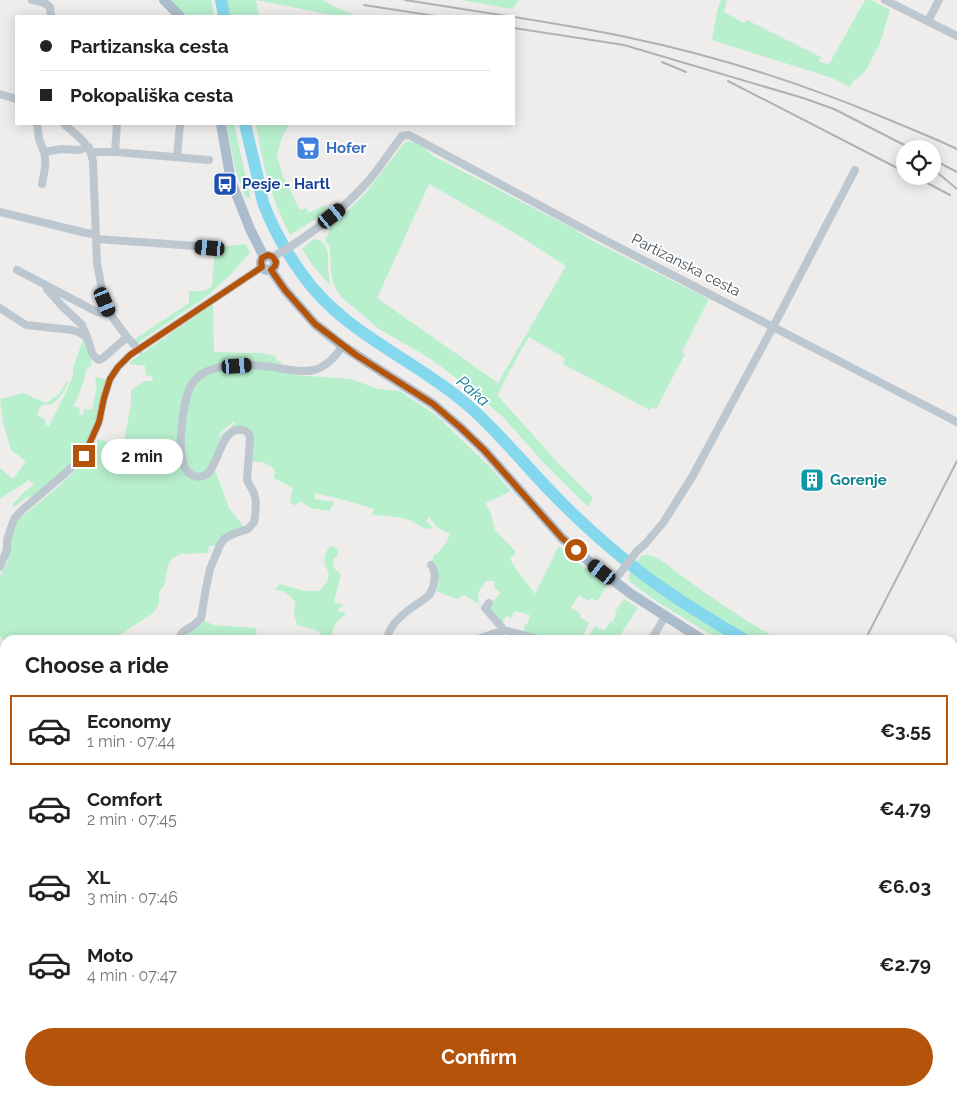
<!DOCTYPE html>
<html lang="en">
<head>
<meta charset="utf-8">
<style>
  body { margin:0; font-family:Raleway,sans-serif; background:#f6f6f6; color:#222; height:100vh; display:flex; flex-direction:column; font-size:19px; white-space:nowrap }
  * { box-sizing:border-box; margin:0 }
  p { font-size:16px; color:#767676 }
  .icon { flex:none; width:28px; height:28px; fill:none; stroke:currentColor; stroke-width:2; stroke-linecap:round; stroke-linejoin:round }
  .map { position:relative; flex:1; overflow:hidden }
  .sheet { position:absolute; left:0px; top:635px; width:958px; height:461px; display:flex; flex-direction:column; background:#fff; border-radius:15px 15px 0 0; box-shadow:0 2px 12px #0003 }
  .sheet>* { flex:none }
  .hud { position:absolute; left:15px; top:15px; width:500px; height:110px; border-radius:0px; box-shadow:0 2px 12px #0003; display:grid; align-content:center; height:110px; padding:0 25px; background:#fff }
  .buttons { position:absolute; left:896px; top:140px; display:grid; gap:10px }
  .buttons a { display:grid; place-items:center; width:45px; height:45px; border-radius:50%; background:#fff; box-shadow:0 2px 12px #0003; font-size:25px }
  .end { position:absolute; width:22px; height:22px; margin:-11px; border:6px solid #b45309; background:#fff; box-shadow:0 0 0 2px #fff }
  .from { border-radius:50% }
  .bubble { position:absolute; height:35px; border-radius:18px; background:#fff; box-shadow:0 2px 12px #0003; font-size:16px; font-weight:700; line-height:35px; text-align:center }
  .car { position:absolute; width:15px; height:30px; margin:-15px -8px; border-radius:6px; box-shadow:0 0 4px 1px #0007; background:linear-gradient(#222 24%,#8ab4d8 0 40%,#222 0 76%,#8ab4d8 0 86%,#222 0) }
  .hud b { display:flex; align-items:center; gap:18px; height:48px; font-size:19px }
  .hud b+b { border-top:1px solid #e0e0e0 }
  .hud i { width:12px; height:12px; background:#222 }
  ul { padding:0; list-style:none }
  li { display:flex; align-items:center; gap:15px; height:70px; margin:0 10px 8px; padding:0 15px; border:2px solid transparent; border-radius:0px }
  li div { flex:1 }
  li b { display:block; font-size:19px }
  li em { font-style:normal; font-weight:700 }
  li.on { border-color:#b45309 }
  li>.icon { width:45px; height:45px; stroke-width:1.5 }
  h2 { padding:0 25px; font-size:22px; line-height:60px }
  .button { display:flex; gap:10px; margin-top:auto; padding:10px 25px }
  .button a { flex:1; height:58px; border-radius:30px; background:#b45309; color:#fff; font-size:20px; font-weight:700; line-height:58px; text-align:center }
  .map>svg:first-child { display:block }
  .green { fill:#b8efcd; fill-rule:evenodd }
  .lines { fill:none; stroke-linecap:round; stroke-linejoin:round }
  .river { stroke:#84d8ed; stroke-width:12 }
  .minor { stroke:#bcc7cf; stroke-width:8 }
  .major { stroke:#abbccc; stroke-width:10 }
  .rail { stroke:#aeb2b7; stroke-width:2 }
  .route { stroke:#b45309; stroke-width:6 }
  .labels { text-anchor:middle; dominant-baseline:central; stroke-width:4; stroke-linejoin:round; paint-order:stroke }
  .shop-label { font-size:15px; font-weight:bold; fill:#366cbe; stroke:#fff; text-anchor:start }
  .transit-label { font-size:15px; font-weight:bold; fill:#164399; stroke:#fff; text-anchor:start }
  .street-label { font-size:15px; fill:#44505a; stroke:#fff }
  .culture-label { font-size:15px; font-weight:bold; fill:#0d838f; stroke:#fff; text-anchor:start }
  .water-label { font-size:16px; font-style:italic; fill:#0a7c99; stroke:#fff }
</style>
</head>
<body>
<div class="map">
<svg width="957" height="1096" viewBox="0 0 957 1096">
  <rect width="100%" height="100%" fill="#efecec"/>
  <path class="green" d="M171,0H211L214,16H187Z
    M226,0H256L259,16H229Z
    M256,0H322C334,7 345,12 358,16H336Z
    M461,0H519L513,9Z
    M721,0H727L724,12L744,23L747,20L823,58L818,59L820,62L829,64L865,0H871L890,10L880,43L866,70L859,77L854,80L850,87L832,78L712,40L717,11Z
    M227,124H234L251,200L248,197L246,198C235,175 231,149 227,124Z
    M256,124H289L281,140L277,156L283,177L300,210L306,208L309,213L325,205L328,211L290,235C272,200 262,163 256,124Z
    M409,141L423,146L433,156L574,229L591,240L709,299L682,352L685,354L656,409L652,407L650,410L563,364L565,358L529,337L520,352L498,393V396L559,464L593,498L588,507L543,462L502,416L476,394L443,368L421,353L379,329L341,297L333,284L331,270L330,248L325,239L329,233L330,226L343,215L364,195L405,142ZM429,184L513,232L566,266L498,383L377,298Z
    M314,239C330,240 328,257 328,269C329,275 330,280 330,285L314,267L302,249Z
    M246,244L250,254L247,256L230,275L207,296L136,344L133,340L189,303V291H204L212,286L214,259V250L217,247Z
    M213,304L214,352L261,353L276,356L277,360L281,362V364L251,362L223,365L191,381L180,450L194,478L214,467L229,508L245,528L216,546H209L208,553L180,554L172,559L168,565L164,586L159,592V604L152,614L111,640H5V649L2,637H0V576L8,561L10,537L12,528L19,519L59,486L81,465L89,456L98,439L123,447L131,403V390L144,381H152L153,377L146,375L145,366L130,364V362Z
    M83,340H85L87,342L92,364L90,367H87L83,384L75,403L74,406L80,408L79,415H83L84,409L92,410L97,386L95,385L96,377L107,380L94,426L82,454L36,495L26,498L13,508V504L24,492L34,485L29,480L0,499V468L13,479L26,461L11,450L3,423L0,399L23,393L46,403L59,394L66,382H68C65,392 59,399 51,405L44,404L43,406L41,405L37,415L45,419L46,425L49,426L67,390L73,375V368Z
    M224,368L293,369L294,375L351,379L378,389L400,391L437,416L489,466L511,491L486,503L492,517L495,530L516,552L510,559L516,569L535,594L559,546L607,586L597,601L591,598L588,601L579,595L571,608L581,614L580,617L589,623L583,635L588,638L595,626L604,631L611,621L612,622L616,615L615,612L624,599L638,608L617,640H550L523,633L525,625L528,623L530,615L515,611L511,618L506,616L502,624L488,611L491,601H494L500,593L494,587L495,584L494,581H486L478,593L479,604L464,595L457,599L436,591H437L439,582L437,580L436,570L432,561L434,555H436L446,543L450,534L438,528L429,517L426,521L432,527L431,529C421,529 417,523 409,520C397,516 385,516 372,515L374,509L344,500L315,493V499L334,502L330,511L310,508L300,501L296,506L290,502L293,488L274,478L275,470C268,463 261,460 251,462L252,436L233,430L231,426L235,423L234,421L218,435L220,436L225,432L227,435L212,466L201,476L187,470L182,446L188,396L198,378Z
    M330,546L338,549L337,557L333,558C333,564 333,570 339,572L341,575C338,583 337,592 334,600L335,603L342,604L343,606L339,608L338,611L345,612V615C334,622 332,628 332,640H320L319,638L321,634C314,626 305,629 297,625L294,613L295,601C288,594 284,590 274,590L280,584L304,591H319C326,585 331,578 327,569C327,568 326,567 325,566C323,559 326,551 330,546Z
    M647,555C661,557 674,571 686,579C716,601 747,622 779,640H750L689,603L635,564L641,556Z
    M632,569L684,607L740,640H720L659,603L630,582C628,577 629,573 632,569Z
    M202,620L214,625L256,628L257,636L248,637L247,640H179Z
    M0,701L5,703V850L0,857Z
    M953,783L957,785V1096H652L648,1091H952Z
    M0,897L5,899V1091H539L537,1096H0Z"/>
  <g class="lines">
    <path class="river" d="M221,0L224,16
      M245,124C249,142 254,161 258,179C260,187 261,197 264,205C273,229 287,253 302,274C342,332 412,358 464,402C500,432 530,472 564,505C586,527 610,548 635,568C669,595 707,618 745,640
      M952,753L957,754"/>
    <path class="minor" d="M32,0C39,1 45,2 50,7L51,16
      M885,0L957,36
      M928,21L939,0
      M0,94L16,99
      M37,124L39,139L44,152L62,149L79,150L89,147
      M64,124C77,136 89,142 93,161L97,263L102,290L110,314L127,337L139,350
      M91,152H115L209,160
      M115,152L117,124
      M177,157L180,124
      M42,184C44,173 47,163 44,152
      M0,212L82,232L92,234H96
      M97,239L210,247
      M273,257C308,237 343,210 370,179C381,166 391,150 402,136L409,135L595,235L957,422
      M17,270L97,312L110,314
      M47,289L62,306L82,325L87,337
      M0,308L26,325L72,330L78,332L87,337C91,345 90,356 99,360L103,358L127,337
      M0,567L7,550V540L14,519L22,510L61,477L84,456L99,422L104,398L110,379L118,367L130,355L262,267
      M614,581L637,551L645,544L663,523L692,477L773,327L855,170
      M489,603L485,608L504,630
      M177,640L184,631L194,625L201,618L206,588L210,569L220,545L224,539L233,534L248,529L254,522L255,517L256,502L254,493L247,480L250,439L249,434L246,431C221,422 220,464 207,474C202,477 197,478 192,475C176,467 181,430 183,415C185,403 187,388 196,379C211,362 252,364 273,367C285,369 301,373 314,370C327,367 336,355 343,346
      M387,640C388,625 405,612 417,604C421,602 426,598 429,595C435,587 437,572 431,565
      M475,640L504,630L541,640
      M651,640L665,617
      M0,668L5,666
      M646,1091L650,1096
      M540,1096L542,1091"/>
    <path class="major" d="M164,0L180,16
      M221,124L231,181L250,229L264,257
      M261 263a7 7 0 1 1 14 0a7 7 0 1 1-14 0Z
      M271,270L285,290L315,324L343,346L370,364L433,404L461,428L484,450L562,538L591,563L631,594L703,640
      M952,778L957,780"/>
    <path class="rail" d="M405,0L507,16
      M364,5L435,16
      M514,17C551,23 589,29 626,37C713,55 798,82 880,116C906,127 932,137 957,149
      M514,28L624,45L803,98L834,109L912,149
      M662,62L686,72
      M728,81L905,172
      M932,159L957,172
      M932,168L957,189
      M914,176L950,195
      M865,640L957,461"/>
  </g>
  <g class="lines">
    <path class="route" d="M84,456L99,422L104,398L110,379L118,367L130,355L262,267L261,263L262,258L268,255L273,257L276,262L275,266L271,270L285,290L315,324L356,355L433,404L461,428L484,450L562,538L576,550"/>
  </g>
  <defs>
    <g id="supermarket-square" transform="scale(1.25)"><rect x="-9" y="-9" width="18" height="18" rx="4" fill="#3f7fe0" stroke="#fff"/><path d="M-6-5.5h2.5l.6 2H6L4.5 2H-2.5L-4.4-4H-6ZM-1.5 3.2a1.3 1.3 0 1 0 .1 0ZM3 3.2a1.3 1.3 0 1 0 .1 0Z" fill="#fff"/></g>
    <g id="bus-square" transform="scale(1.25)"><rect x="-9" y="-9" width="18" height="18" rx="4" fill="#1a4fb4" stroke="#fff"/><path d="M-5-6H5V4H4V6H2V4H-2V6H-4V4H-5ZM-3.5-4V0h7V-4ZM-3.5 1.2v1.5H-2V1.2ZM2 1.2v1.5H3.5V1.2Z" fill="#fff"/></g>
    <g id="building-square" transform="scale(1.25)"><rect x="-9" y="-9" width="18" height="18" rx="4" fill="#0f9aa8" stroke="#fff"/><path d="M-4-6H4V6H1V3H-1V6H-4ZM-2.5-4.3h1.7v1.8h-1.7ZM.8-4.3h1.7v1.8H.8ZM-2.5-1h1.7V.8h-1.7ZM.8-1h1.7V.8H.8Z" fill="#fff"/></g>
  </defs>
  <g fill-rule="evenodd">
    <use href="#supermarket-square" x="308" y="148"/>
    <use href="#bus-square" x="225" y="184"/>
    <use href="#building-square" x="812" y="480"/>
  </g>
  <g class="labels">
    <g class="shop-label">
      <text x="326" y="148">Hofer</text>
    </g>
    <g class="transit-label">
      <text x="242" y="184">Pesje - Hartl</text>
    </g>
    <g class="street-label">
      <text transform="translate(686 265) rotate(27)">Partizanska cesta</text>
    </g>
    <g class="culture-label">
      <text x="830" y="480">Gorenje</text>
    </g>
    <g class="water-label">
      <text transform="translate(473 391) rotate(41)">Paka</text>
    </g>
  </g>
</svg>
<div class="buttons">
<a><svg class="icon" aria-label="locate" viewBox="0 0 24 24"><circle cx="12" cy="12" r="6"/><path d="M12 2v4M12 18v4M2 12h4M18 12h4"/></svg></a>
</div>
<i class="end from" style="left:576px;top:550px"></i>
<i class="end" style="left:84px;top:456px"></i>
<div class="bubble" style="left:101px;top:439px;width:82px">2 min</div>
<i class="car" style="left:332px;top:216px;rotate:51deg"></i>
<i class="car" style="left:210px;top:248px;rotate:275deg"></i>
<i class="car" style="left:105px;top:302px;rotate:157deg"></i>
<i class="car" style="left:237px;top:366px;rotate:86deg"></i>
<i class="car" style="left:602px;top:572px;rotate:308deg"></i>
<div class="hud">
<b><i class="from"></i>Partizanska cesta</b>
<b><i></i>Pokopališka cesta</b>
</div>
<section class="sheet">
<h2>Choose a ride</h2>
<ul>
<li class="on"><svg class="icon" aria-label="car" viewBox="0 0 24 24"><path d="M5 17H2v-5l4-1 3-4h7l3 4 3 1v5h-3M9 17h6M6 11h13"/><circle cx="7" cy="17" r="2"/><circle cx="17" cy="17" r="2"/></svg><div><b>Economy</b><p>1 min · 07:44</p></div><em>€3.55</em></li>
<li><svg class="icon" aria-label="car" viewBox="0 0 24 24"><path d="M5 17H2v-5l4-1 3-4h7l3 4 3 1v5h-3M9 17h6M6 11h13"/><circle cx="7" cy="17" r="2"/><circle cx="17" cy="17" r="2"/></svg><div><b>Comfort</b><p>2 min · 07:45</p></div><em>€4.79</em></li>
<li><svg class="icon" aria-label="car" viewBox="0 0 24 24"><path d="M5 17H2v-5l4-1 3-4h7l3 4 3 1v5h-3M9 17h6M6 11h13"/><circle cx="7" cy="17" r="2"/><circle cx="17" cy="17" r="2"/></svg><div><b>XL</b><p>3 min · 07:46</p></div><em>€6.03</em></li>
<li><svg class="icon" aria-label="car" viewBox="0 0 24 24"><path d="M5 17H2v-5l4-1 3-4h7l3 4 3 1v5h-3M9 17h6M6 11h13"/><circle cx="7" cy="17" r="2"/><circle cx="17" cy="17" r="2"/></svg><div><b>Moto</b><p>4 min · 07:47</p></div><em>€2.79</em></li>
</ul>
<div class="button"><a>Confirm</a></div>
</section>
</div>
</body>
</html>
